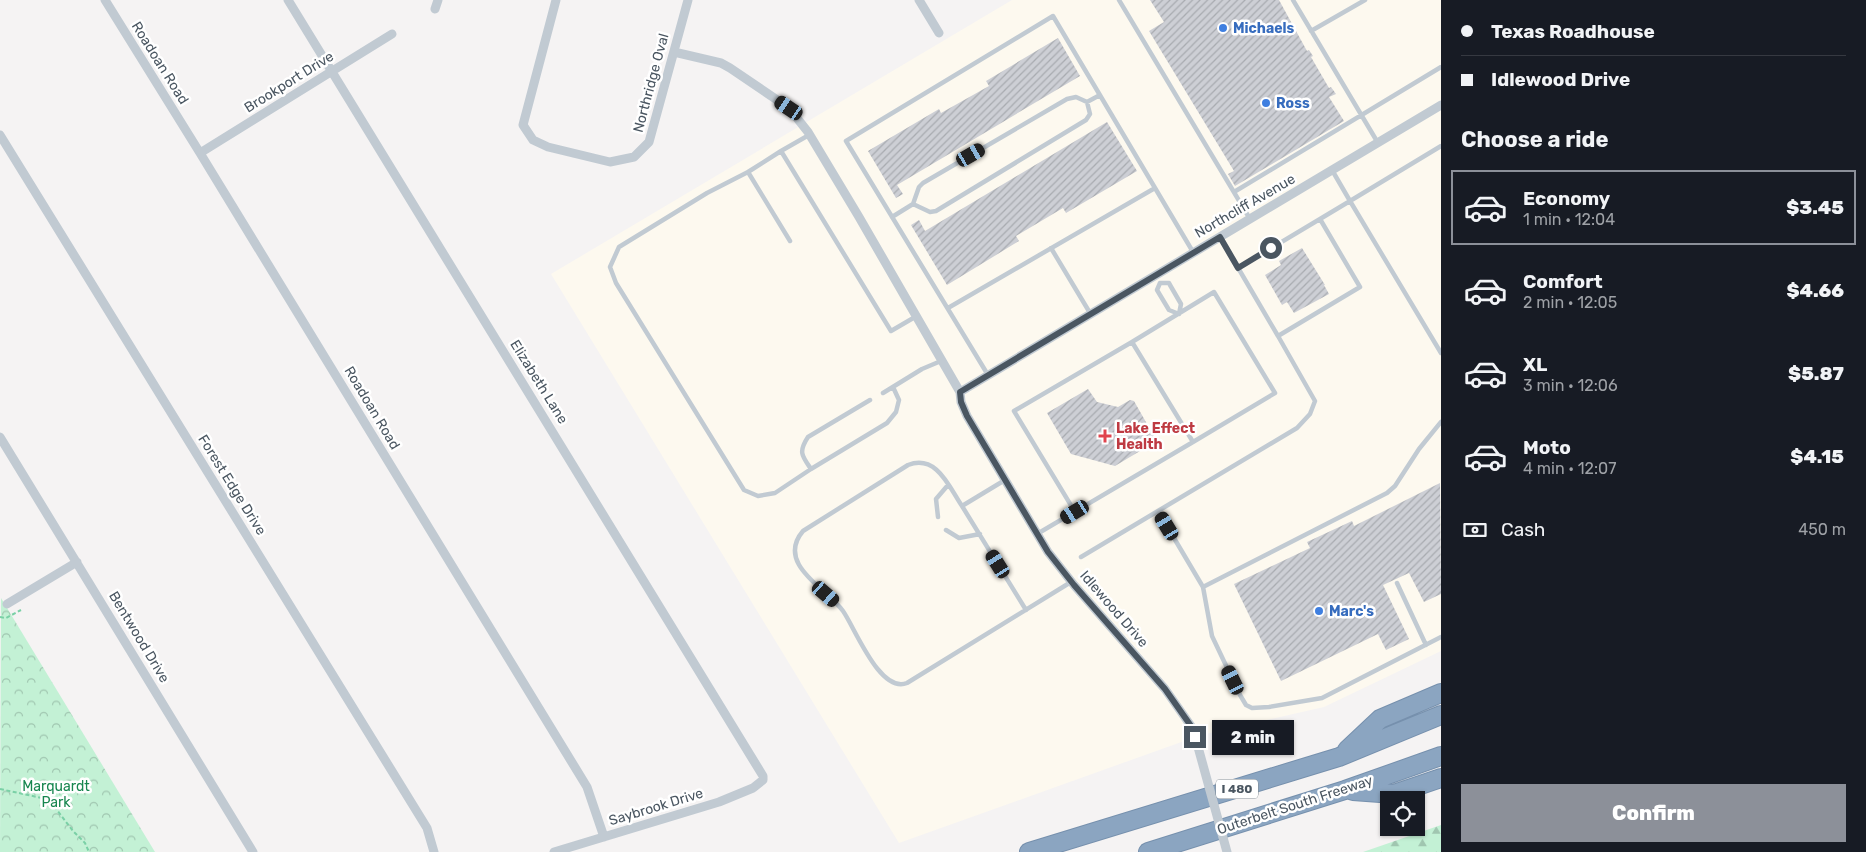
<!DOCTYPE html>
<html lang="en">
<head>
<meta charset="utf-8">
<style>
  body { margin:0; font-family:Rubik,sans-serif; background:#242831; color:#f1f3f6; height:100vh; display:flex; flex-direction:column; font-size:19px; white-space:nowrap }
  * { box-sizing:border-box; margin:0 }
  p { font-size:16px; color:#9ea1a6 }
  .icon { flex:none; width:28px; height:28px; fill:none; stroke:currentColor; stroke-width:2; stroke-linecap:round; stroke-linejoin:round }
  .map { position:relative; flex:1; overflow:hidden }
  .sheet { display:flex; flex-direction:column; background:#171b24; width:425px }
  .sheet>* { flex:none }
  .hud { display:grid; align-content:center; height:110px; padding:0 20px; background:#171b24 }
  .controls { position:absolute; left:1380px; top:791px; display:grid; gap:10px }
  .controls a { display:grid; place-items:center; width:45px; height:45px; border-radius:0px; background:#171b24; box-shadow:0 1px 4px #0004; font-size:25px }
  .end { position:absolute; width:22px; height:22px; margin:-11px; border:6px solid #4a5661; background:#fff; box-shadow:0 0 0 2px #fff }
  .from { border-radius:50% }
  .bubble { position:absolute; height:35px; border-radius:0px; background:#171b24; box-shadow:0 1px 4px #0004; font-size:16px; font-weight:800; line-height:35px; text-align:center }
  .car { position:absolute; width:15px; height:30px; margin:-15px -8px; border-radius:6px; box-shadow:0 0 4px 1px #0007; background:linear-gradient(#222 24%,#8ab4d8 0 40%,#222 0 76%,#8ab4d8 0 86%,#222 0) }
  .hud b { display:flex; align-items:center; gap:18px; height:48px; font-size:19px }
  .hud b+b { border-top:1px solid #363941 }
  .hud i { width:12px; height:12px; background:#f1f3f6 }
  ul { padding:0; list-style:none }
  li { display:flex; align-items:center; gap:15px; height:75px; margin:0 10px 8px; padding:0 10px; border:2px solid transparent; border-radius:0px }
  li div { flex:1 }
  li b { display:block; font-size:19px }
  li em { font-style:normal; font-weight:800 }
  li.active { border-color:#8c9099 }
  li>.icon { width:45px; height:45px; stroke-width:1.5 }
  h2 { padding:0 20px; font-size:22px; line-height:60px }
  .pay { display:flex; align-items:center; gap:12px; height:55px; padding:0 20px; font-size:19px }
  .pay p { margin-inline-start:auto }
  .cta { display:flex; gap:10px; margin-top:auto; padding:10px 20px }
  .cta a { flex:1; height:58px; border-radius:0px; background:#8c9099; color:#fff; font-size:20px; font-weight:800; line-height:58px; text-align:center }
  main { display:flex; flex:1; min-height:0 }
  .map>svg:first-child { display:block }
  .commercial { fill:#fdf9ef }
  .forest { fill:url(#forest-firs) }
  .park { fill:url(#park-crowns) }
  .building { fill:url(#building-hatch) }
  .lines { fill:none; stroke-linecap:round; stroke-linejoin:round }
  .motorway-casing { stroke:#7690ad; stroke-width:20 }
  .path { stroke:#7ad0a6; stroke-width:2; stroke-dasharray:4 2.5; stroke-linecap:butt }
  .service { stroke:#c1cad2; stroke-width:4.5 }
  .minor { stroke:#c1cad2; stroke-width:9 }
  .motorway { stroke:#8ba5c1; stroke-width:18 }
  .minor-bridge { stroke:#c1cad2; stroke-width:9 }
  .route { stroke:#4a5661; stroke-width:6 }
  .shop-dot { fill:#3f7fe0; stroke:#fff; stroke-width:2 }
  .health-dot { fill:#e0444e; stroke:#fff; stroke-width:2 }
  .labels { text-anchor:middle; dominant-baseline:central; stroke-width:5; stroke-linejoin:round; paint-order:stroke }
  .shield { fill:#fff; stroke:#808990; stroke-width:1 }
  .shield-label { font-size:12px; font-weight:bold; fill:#4a5661 }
  .shop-label { font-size:14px; font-weight:bold; fill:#366cbe; stroke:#fff; text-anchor:start }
  .street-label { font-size:14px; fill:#4a5661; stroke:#fff }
  .health-label { font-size:14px; font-weight:bold; fill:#be3a42; stroke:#fff; text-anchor:start }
  .park-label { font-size:14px; fill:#17864f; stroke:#fff }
</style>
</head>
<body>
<main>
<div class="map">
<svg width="1441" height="852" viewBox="0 0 1441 852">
  <defs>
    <pattern id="forest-firs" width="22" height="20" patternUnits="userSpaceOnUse" patternTransform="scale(1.25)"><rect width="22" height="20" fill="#c3f1d5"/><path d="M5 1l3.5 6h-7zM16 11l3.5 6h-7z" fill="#a0c6b0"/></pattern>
    <pattern id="park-crowns" width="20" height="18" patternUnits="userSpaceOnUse" patternTransform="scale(1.25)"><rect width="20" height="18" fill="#c3f1d5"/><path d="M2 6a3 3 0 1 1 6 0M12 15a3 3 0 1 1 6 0" fill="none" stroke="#a0c6b0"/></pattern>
    <pattern id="building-hatch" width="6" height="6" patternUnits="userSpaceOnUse" patternTransform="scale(1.25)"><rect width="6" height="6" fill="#cdcfd5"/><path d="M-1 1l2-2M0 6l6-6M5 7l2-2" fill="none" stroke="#a8abb0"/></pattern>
  </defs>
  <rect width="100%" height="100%" fill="#f5f3f3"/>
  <path class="commercial" d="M1012,0H1441V651L1324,707L1201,735L899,843L551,274Z"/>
  <path class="forest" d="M1441,825V852H1363Z"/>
  <path class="park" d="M1,598L155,852H0Z"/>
  <path class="building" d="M1150,0H1279L1307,51L1309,50L1313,56L1311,57L1329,88L1331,87L1336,94L1329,97L1344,121L1235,186L1228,174L1234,171L1149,31L1164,22Z
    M1058,38L1080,76L897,185L903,194L896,198L868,151L939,109L941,113L989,86L986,81Z
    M1107,122L1137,171L1066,213L1063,208L1016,236L1019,241L947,285L911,225L919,220L925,231Z
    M1302,248L1325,285H1324L1329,294L1294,313L1287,302L1282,305L1265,275L1281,265L1279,261Z
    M1088,389L1097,402L1118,407L1130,400L1134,401L1155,438V442L1115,466L1071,454L1047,413Z
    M1440,483L1441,594L1424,602L1409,573L1383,585L1409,639L1386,650L1378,634L1281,681L1234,584L1310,548L1307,542L1352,521L1354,526Z"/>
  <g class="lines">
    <g class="motorway-casing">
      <path id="motorway" d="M1347,750L1380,719L1441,693
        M1353,791L1394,794L1441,778
        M1029,852L1339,757L1441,715
        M1148,852L1345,790L1441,756"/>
    </g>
    <path class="path" d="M0,617L6,618L21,610
      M0,789L42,798L50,801L73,831L85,843L89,852"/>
    <path class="service" d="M1119,0L1250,219
      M1293,0L1378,143
      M1311,31L1365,0
      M809,135L781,151L891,331L915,317
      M1441,146L1350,201L1441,353
      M781,151L748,172L790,241
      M748,172L707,193L619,247L610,267L616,283L744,490L758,496L775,493L811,469
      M1234,192L1441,67
      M913,204L930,212L936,211L1086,120L1090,114L1087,102
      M892,217L913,204L919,187L923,183L1067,99L1076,97L1087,102L1100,95
      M1320,219L1350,201L1332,170
      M1220,237C1239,270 1259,303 1278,336L1360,287L1320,219L1238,268
      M1051,248L1090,313
      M1160,283H1169L1170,285L1181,304L1179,314L1169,310L1157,290Z
      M1214,292L1275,393L1193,442L1132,342Z
      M948,308L1155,188
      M988,375L846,141L1053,16L1193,252
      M883,393L922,369L941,361
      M870,400L808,437C798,452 802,456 811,469L887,423L896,412L899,400L893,387
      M1005,480L962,506C949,487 937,454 908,465L803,531C775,564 827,589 843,611C855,628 880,694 907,683L1071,582
      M962,506L1026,610
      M1158,511L1297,428L1310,414L1315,401L1278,336
      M1075,512L1014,411L1132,342
      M938,517L936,499L948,485
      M946,530L959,538L980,534
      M1037,534L1193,442
      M1081,557L1158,511L1203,587L1387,493L1395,486L1419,449L1441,422
      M1397,583L1426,645
      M1203,587L1212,636L1240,695L1246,705L1252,708L1269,707L1322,698L1441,637"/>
    <path class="minor" d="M105,0L200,153L587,787L604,837
      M288,0L763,776V780L753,788L719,802L554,852
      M556,0L523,125L533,140L548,147L610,162L634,157L649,142L688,0
      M919,0L939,33
      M435,9L438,0
      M674,52L721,63L730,68L789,108L808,132L859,217L960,392L961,402L967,416L1048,552L1074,585L1165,689L1191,726L1198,747
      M0,135L427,828L434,852
      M200,153L392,34
      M960,392L1441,105
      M0,437L253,852
      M7,604L77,562"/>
    <use href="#motorway" class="motorway"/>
    <path class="minor-bridge" d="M1198,747L1227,852"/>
  </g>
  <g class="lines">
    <path class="route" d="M1195,737L1191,726L1165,689L1074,585L1048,552L967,416L961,402L960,392L1220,237L1238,268L1271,248"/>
  </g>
  <g class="shop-dot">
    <circle cx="1223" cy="28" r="5"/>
    <circle cx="1266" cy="103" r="5"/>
    <circle cx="1319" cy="611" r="5"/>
  </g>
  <path class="health-dot" d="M1102.5 428.5h5v5h5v5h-5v5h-5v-5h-5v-5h5z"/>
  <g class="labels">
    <rect class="shield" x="1216" y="779.5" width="42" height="19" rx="4"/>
    <g class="shield-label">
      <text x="1237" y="789">I 480</text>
    </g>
    <g class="shop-label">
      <text x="1233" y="28">Michaels</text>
      <text x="1276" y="103">Ross</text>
      <text x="1329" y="611">Marc's</text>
    </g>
    <g class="street-label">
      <text transform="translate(160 63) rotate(58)">Roadoan Road</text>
      <text transform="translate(289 82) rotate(-32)">Brookport Drive</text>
      <text transform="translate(651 83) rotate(-75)">Northridge Oval</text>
      <text transform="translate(1245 206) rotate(-30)">Northcliff Avenue</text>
      <text transform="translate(539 382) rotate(58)">Elizabeth Lane</text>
      <text transform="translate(372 408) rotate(59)">Roadoan Road</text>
      <text transform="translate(232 485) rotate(58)">Forest Edge Drive</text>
      <text transform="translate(1114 609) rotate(49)">Idlewood Drive</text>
      <text transform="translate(139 637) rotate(59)">Bentwood Drive</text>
      <text transform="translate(1295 805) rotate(-18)">Outerbelt South Freeway</text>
      <text transform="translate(656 807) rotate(-17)">Saybrook Drive</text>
    </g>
    <g class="health-label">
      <text x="1116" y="428">Lake Effect<tspan x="1116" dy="16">Health</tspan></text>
    </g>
    <g class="park-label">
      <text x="56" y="786">Marquardt<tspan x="56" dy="16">Park</tspan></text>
    </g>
  </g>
</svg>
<div class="controls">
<a><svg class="icon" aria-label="locate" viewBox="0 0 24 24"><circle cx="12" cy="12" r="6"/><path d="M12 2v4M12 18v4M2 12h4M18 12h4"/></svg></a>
</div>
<i class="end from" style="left:1271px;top:248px"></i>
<i class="end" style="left:1195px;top:737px"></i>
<div class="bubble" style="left:1212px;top:720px;width:82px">2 min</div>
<i class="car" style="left:789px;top:108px;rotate:304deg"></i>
<i class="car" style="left:971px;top:155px;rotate:60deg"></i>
<i class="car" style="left:1075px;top:512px;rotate:239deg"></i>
<i class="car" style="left:1167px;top:526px;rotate:329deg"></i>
<i class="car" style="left:998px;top:564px;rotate:328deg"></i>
<i class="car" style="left:826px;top:594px;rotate:131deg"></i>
<i class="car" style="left:1233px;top:680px;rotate:334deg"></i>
</div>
<section class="sheet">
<div class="hud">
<b><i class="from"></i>Texas Roadhouse</b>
<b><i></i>Idlewood Drive</b>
</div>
<h2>Choose a ride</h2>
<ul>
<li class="active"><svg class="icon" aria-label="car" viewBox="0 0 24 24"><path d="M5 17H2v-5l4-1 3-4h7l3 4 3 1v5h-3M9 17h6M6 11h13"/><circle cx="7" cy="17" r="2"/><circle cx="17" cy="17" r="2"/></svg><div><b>Economy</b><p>1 min · 12:04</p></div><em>$3.45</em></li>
<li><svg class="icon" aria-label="car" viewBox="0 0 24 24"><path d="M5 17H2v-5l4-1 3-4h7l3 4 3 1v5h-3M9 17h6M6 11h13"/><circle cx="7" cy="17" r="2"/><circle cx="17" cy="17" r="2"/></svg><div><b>Comfort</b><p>2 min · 12:05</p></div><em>$4.66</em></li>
<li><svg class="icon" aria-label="car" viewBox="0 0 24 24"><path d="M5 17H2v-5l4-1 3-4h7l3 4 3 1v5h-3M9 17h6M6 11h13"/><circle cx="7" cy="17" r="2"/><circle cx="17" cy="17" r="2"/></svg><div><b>XL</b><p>3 min · 12:06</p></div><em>$5.87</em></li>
<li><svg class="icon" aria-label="car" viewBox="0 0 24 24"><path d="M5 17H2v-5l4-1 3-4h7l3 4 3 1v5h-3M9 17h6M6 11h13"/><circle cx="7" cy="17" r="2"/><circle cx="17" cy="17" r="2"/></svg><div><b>Moto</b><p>4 min · 12:07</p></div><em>$4.15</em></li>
</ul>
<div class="pay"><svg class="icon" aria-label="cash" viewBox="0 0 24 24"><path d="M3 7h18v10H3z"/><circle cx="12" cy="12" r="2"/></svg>Cash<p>450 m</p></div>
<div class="cta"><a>Confirm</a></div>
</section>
</main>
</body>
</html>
